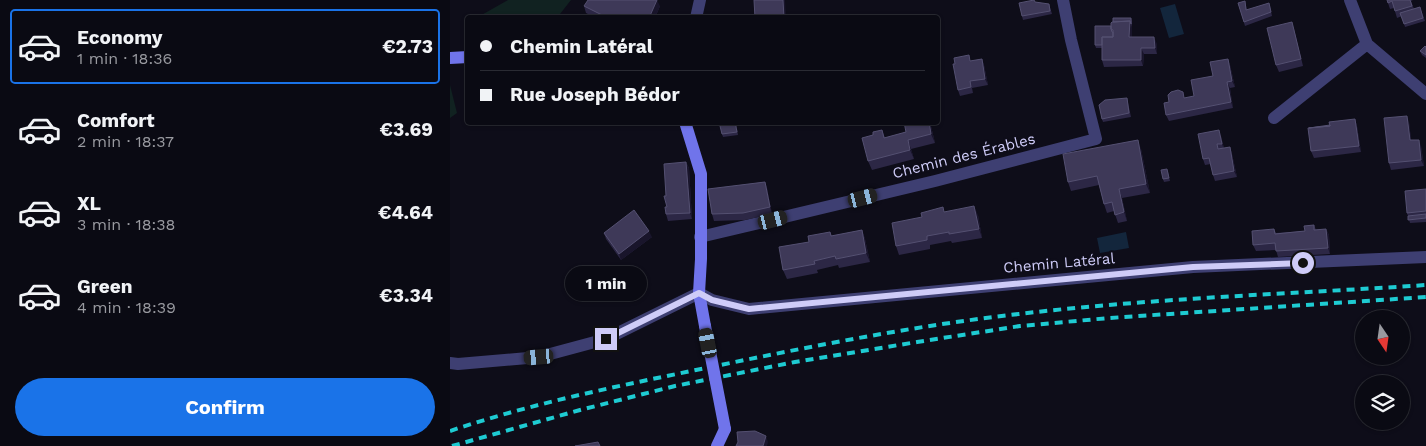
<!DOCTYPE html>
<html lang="en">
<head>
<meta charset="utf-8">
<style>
  body { margin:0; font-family:"Work Sans",sans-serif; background:#181821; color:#f1f3f6; height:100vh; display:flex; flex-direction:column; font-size:19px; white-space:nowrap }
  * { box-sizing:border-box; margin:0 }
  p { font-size:16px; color:#999aa0 }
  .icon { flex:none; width:28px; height:28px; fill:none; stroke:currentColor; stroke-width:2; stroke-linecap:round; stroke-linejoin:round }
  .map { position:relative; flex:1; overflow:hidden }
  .sheet { display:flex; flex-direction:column; background:#0a0a13; width:450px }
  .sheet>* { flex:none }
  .banner { position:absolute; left:15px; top:15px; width:475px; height:110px; border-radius:5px; box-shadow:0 1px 4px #0004,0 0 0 1px #2a2b33; display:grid; align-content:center; height:110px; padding:0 15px; background:#0a0a13 }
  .needle { width:32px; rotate:167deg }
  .controls { position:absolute; left:905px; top:310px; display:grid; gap:10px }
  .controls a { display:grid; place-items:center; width:55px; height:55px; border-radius:50%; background:#0a0a13; box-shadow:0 1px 4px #0004,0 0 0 1px #2a2b33; font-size:25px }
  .end { position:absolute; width:22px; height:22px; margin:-11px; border:6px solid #cfccf8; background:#111; box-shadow:0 0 0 2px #111 }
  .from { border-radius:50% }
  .bubble { position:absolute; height:35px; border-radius:18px; background:#0a0a13; box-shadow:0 1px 4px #0004,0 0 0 1px #2a2b33; font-size:16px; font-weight:700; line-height:35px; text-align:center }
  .car { position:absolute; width:15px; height:30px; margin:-15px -8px; border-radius:6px; box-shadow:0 0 4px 1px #0007; background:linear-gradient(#222 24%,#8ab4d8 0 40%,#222 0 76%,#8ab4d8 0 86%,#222 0) }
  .banner b { display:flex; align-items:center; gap:18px; height:48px; font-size:19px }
  .banner b+b { border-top:1px solid #2a2b33 }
  .banner i { width:12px; height:12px; background:#f1f3f6 }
  ul { padding:9px 0 0; list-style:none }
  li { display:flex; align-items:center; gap:15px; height:75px; margin:0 10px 8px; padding:0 5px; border:2px solid transparent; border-radius:5px }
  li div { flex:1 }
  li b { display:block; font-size:19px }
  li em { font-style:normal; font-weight:700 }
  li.active { border-color:#1a73e8 }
  li>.icon { width:45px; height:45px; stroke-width:1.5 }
  .primary-button { display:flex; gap:10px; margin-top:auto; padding:10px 15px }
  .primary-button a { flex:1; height:58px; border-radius:30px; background:#1a73e8; color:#fff; font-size:20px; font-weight:700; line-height:58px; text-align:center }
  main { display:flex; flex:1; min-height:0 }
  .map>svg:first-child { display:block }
  .green { fill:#112221 }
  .water { fill:#13263c }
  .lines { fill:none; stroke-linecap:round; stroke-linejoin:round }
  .street { stroke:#3e3f72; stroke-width:12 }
  .secondary { stroke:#7074eb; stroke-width:12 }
  .rail { stroke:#1ecbd2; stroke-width:4; stroke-dasharray:8 6; stroke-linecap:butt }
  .secondary-bridge { stroke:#7074eb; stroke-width:12 }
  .wall { fill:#2c2745 }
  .shaded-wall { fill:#19152b }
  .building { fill:#3e3958; stroke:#545071 }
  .route { stroke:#cfccf8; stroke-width:6 }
  .labels { text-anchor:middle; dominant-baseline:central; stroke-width:4.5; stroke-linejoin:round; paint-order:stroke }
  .street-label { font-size:15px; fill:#cfccf8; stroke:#0e0d19 }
</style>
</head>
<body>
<main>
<section class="sheet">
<ul>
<li class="active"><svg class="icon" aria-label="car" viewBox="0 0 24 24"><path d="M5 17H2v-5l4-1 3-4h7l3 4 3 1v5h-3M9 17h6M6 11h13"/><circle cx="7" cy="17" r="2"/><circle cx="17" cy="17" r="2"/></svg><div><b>Economy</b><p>1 min · 18:36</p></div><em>€2.73</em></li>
<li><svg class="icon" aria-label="car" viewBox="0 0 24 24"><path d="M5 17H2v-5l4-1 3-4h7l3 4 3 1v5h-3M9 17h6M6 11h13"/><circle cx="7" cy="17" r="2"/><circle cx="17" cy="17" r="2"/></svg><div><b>Comfort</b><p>2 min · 18:37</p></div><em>€3.69</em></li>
<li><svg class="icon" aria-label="car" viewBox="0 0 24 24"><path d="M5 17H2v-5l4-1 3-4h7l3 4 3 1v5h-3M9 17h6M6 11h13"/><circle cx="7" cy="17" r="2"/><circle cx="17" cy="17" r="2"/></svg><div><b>XL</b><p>3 min · 18:38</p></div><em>€4.64</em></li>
<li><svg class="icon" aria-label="car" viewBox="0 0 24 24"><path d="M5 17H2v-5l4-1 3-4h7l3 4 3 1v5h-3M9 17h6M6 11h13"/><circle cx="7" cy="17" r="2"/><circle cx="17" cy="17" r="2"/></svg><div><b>Green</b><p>4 min · 18:39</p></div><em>€3.34</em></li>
</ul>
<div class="primary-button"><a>Confirm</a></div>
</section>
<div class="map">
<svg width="976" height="446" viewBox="0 0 976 446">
  <rect width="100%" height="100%" fill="#0e0d19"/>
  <path class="green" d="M58,0H121L110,14L104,17H28Z
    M0,85L7,113L0,118Z"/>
  <path class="water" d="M725,4L734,34L719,38L710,8Z
    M676,232L679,248L650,253L647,238Z"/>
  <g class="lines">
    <path class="street" d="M900,0L917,44L976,94
      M246,18L250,0
      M824,118L917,44
      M250,237L485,181L646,139L621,40L613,0
      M0,363L8,364L89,357L156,339L249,293L262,300L299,309L743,267L976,257"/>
    <path class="secondary" d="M0,58L18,57
      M235,122L251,174V259L249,293L255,326
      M267,446L275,429"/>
    <path class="rail" d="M0,431C80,404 163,387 246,370C353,348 461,326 569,314C704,298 841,294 976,285
      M2,446L130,410L225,386L345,362L467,342L570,326L659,318L976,297"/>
    <path class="secondary-bridge" d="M255,326L275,429"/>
  </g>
  <path class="wall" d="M937,0H963L961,1L964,9L970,7L975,21L955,27L952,16L947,18L944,8L940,9Z
    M795,1L797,10L820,6L822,16L795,26L788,3Z
    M585,2L599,4L602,14L573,20L572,16Z
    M134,6H210L205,18H146L136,13Z
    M681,18L682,21V37L707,44V54H694L693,66L654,67L652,60V48H646L645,45L661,26Z
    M844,29L853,66L829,72L826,65Z
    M976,47V58L972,55L970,51Z
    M532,59L534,65L538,85L522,88L523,93L510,96L508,90L521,61Z
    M778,59L780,65L785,87L780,88L783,108L719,121L716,115L719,102L744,96Z
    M677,98L681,117L653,122L652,119Z
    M905,119L907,126L911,152L864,158L861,151L880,125Z
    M286,122L288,135L273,137L272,134Z
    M480,122L485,143L461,149L464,159L422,170L418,161L423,135L432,130L435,138L456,132Z
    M959,122L961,140L971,146L974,166L941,170L939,163Z
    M771,136L774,148L780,147L782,154L787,177L765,181L763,175L761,164L755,165L753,159Z
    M691,149L700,193L672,198L677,221L668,223L664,211L657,213L654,204L649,185L621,191L618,182Z
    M236,162L239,168L242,219L218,221L216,214L217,207L216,196Z
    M718,172L720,181L714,182L713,179Z
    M315,182L317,188L322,214L295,220L264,221L262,214Z
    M976,189V222L960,223L957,213Z
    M495,212L528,215L532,238L502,243L501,241L480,245V249L449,255L446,246L472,217Z
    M864,225L866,230L876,229L879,235L880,254L828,257L826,250L806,251L803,245L824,229L826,233L855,231Z
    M412,230L415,239L420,262L389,268L388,265L367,270L368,273L337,279L333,270L359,242L380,232L382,236Z
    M154,233L202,237L171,260L156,239Z"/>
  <path class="shaded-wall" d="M207,0L210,6L205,18H199Z
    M333,0H335L336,18H334Z
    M680,21L682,27V44L679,37Z
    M704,37L707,44V54L705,48Z
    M691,48L694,54L693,66L691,60Z
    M532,59L534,65L538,85L535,79Z
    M778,59L780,65L785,87L782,81Z
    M777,82L780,88L783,108L781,102Z
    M957,116L959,122L962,147L960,140Z
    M905,119L907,126L911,152L909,146Z
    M479,122H480L485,143L481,134Z
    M769,130L771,136L774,150L772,144Z
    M458,140L461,149L464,159L460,150Z
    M688,140L691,149L700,193L696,184Z
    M969,140L971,146L974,166L971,160Z
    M780,147L782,154L787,177L784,171Z
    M236,162L239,168L242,219L240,213Z
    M315,182L317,188L322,214L320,207Z
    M669,189L672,198L677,221L674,212Z
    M524,206L528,215L532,238L529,229Z
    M876,229L879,235L880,254L878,248Z
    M412,230L415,239L420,262L416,253Z
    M199,231L202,237L171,260L169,254Z
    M316,436L318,442L317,446H313Z"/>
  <path class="building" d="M138,0H207L199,18H158L134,6Z
    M304,0H333L334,18H305Z
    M584,0L585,2L599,4L600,11L572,16L569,3Z
    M937,0H960L962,6L945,11L942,1L938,3Z
    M795,1L796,10L819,3L821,12L794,22L788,3Z
    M970,7L973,18L954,24L950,13Z
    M663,18H681V24L680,21L663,22Z
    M680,21L679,37H704L705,48H691V60H652V37H663V30L661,29V23L662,22Z
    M842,22L851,59L826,65L817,28Z
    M645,26H661V29L662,32H663V37H652V45H645Z
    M975,46L976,47V55L970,51Z
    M519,55L520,61L532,59L535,79L520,81L521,87L508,90L503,64H505L504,58Z
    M778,59L782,81L777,82L781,102L716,115L714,103L719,102L718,95L721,92L728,90L733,92L734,98L744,96L741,80L763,76L760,62Z
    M677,98L679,113L652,119L649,105L655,100Z
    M957,116L960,140H969L971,160L939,163L934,118Z
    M905,119L909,146L861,151L858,128L880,126L879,122Z
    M269,122H285L287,132L272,134Z
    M454,122H479L481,134L458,140L460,150L418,161L412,138L423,135V132L432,130L434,138L456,132Z
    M880,125V126L859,128Z
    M769,130L772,144H767L768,149L780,147L784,171L763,175L759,158L753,159L748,134Z
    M688,140L696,184L669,189L674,212L665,215L662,202L654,204L647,176L618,182L613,154Z
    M236,162L240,213L216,214L215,207H217L214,196H216L214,164Z
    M717,169L719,178L713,179L711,170Z
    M315,182L320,207L293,213L262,214L258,189Z
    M976,189V211L957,213L955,191Z
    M524,206L529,229L499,234V232L477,236V240L446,246L442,223L472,217L471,213L493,207L494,212Z
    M184,210L199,231L169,254L154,233Z
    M976,214V218L958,220V216Z
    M864,225V230L876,229L878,248L826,251L825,243L803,245L802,231L824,229L825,234L855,231L854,226Z
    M412,230L416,253L386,259L385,256L364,261L365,264L333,270L329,247L359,242L358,236L380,232L381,236Z
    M305,431L316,436L313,446H286L288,442L287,432Z
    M148,442L150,446H125Z"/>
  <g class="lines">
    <path class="route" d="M156,339L249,293L262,300L299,309L743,267L853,263"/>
  </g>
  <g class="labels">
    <g class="street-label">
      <text transform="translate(514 156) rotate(-14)">Chemin des Érables</text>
      <text transform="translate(609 263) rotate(-5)">Chemin Latéral</text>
    </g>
  </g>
</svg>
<div class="controls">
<a><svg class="needle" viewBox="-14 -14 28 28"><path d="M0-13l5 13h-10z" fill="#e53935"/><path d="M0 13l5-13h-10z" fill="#999aa0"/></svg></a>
<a><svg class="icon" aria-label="layers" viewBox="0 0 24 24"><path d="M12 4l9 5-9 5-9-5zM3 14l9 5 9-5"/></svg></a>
</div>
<i class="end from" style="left:853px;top:263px"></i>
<i class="end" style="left:156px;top:339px"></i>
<div class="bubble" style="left:115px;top:266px;width:82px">1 min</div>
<i class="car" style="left:413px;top:198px;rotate:76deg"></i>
<i class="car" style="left:323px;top:220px;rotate:76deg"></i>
<i class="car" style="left:258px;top:343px;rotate:349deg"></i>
<i class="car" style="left:89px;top:357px;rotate:265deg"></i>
<div class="banner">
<b><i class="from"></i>Chemin Latéral</b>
<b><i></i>Rue Joseph Bédor</b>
</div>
</div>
</main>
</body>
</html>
